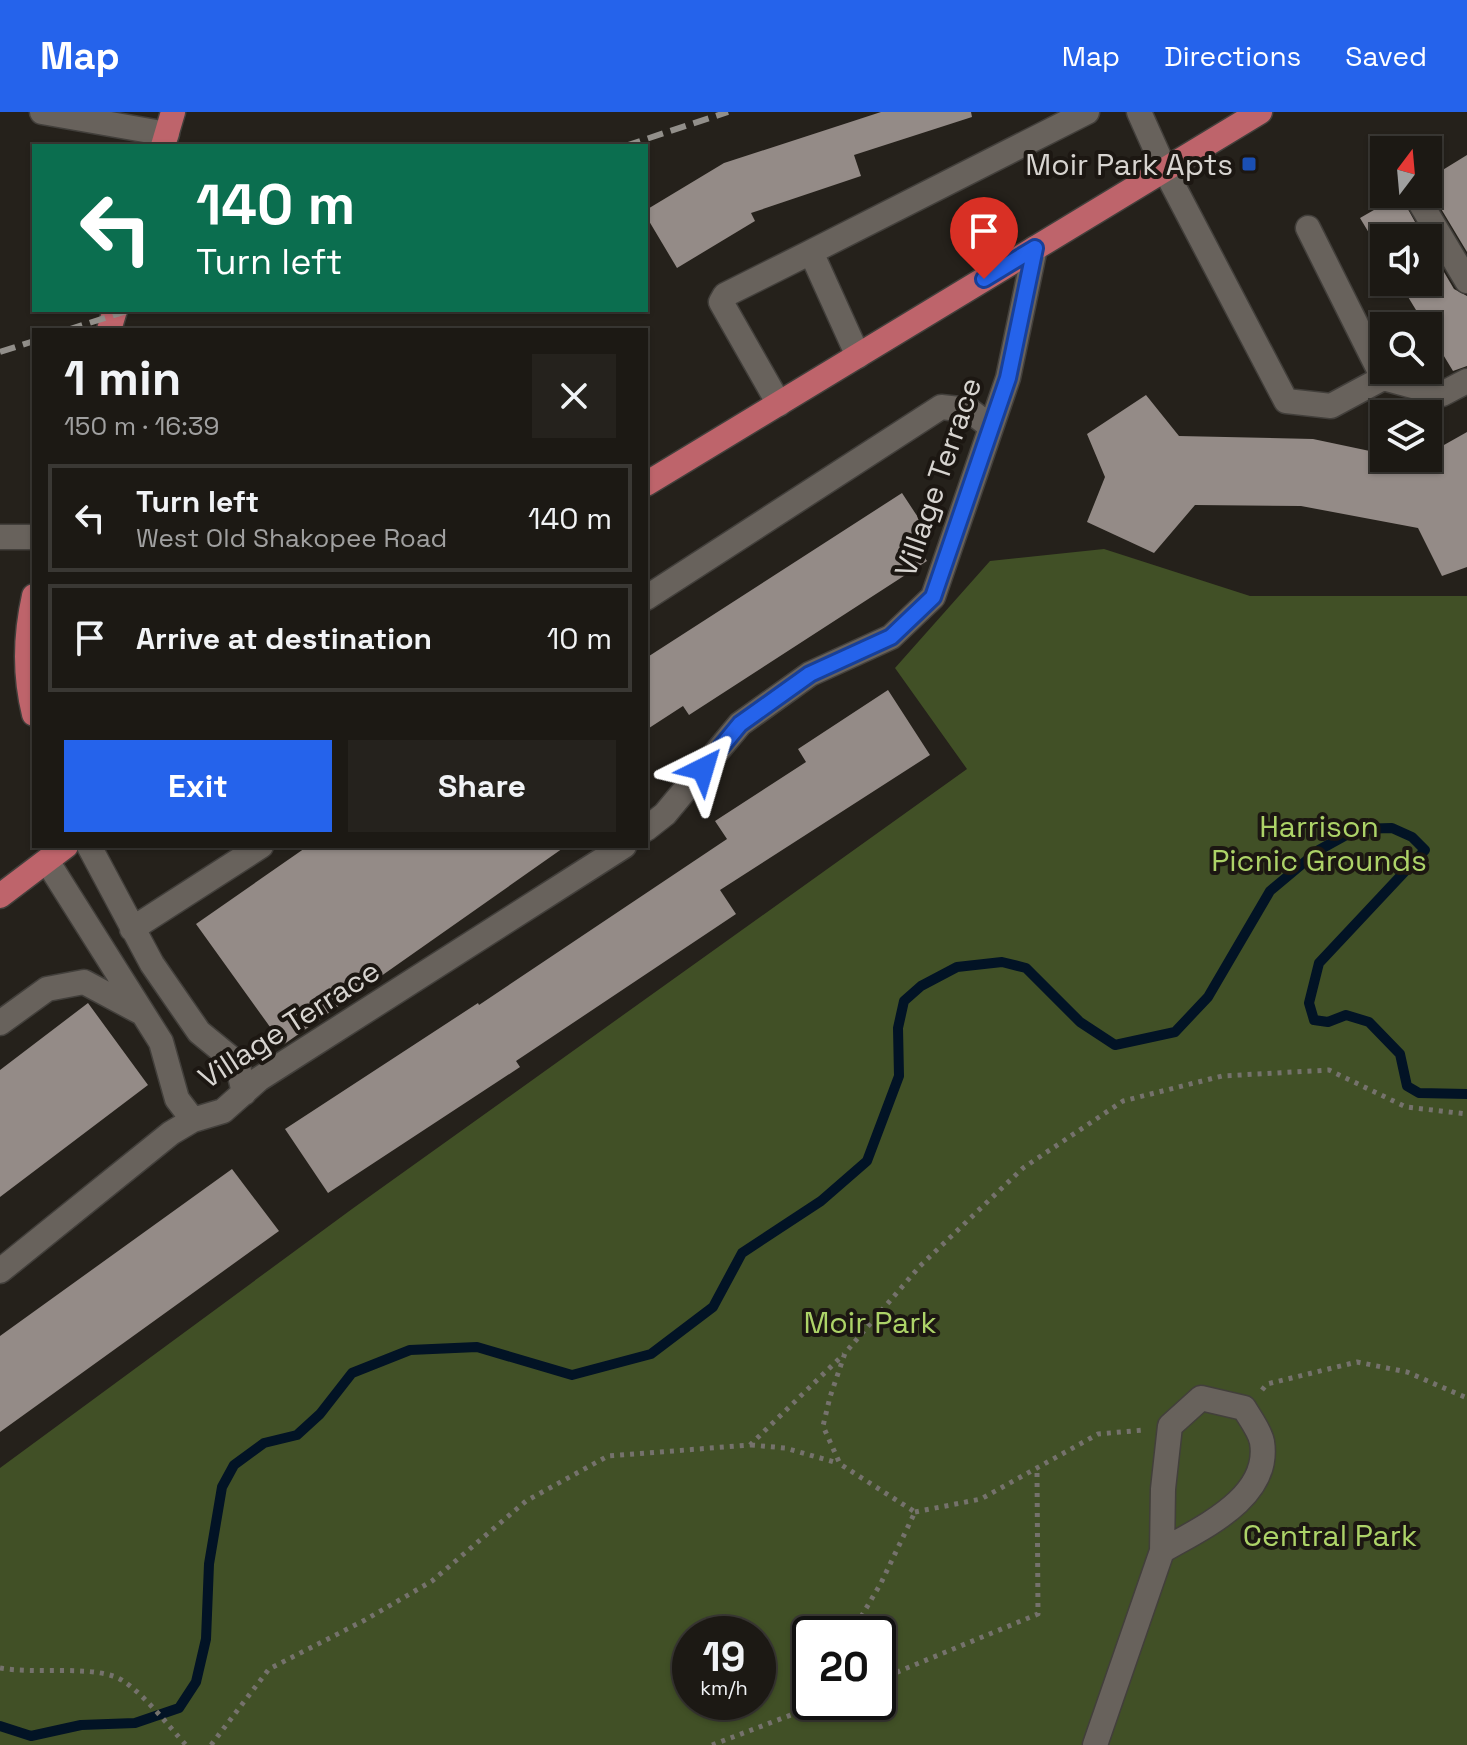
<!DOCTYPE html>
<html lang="en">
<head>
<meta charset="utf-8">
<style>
  :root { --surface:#1c1914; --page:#25221d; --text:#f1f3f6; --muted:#a0a0a0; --line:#3a3834; --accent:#2563eb }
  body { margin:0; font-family:"Space Grotesk",sans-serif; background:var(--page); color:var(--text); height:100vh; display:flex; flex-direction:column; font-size:30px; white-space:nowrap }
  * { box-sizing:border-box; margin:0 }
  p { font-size:26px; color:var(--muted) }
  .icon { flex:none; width:44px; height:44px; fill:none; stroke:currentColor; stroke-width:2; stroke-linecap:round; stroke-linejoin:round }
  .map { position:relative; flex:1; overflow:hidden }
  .sheet { position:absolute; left:32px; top:216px; width:616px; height:520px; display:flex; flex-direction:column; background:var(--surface); border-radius:0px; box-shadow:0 2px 6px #0004,0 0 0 2px var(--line) }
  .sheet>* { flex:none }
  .banner { position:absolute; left:32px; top:32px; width:616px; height:168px; border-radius:0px; box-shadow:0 2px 6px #0004,0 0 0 2px var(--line); background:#0b6e4f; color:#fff; overflow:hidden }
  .needle { width:52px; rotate:16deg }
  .buttons { position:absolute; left:1370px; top:24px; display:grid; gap:16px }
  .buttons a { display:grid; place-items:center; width:72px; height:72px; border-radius:0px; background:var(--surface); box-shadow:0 2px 6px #0004,0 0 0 2px var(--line); font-size:40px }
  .speed { position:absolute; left:672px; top:1504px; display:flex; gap:16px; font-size:40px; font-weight:700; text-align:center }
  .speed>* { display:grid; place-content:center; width:104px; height:104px; border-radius:50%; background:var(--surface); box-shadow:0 2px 6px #0004,0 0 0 2px var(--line); line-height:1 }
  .speed small { font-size:20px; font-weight:400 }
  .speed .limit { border:4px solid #111; border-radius:12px; background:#fff; color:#111 }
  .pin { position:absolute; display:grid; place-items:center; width:68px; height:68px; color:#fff; margin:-82px -34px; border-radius:50% 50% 50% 0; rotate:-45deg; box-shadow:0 0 8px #0007 }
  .pin .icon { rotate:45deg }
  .me { position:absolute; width:88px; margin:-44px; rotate:40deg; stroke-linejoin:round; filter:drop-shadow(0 0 6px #0008) }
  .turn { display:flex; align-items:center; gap:28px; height:168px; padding:0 32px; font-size:36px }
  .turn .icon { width:104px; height:104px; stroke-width:2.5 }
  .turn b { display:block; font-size:56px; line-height:68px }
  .round { display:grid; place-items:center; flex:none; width:84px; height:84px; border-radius:0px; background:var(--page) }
  .head { display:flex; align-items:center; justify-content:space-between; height:136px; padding:0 32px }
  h1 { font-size:48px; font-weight:700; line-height:60px }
  .button { display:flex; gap:16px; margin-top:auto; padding:16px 32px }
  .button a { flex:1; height:92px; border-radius:0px; background:var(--accent); color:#fff; font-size:32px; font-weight:700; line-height:92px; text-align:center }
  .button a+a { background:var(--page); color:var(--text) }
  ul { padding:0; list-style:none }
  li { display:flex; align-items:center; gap:24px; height:108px; margin:0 16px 12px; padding:0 16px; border:4px solid var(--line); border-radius:0px }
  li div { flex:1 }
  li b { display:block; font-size:30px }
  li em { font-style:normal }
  header { display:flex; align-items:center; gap:48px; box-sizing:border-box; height:112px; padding:0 40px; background:var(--accent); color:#fff }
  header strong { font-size:38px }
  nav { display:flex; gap:44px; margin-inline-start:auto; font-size:28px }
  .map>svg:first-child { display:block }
  .green { fill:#415026; fill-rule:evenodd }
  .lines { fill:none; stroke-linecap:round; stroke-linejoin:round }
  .stream { stroke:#021325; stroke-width:10 }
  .building { fill:#948b87 }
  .minor-casing { stroke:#423f3b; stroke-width:27 }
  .major-casing { stroke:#423f3b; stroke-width:27 }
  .path { stroke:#75726c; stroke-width:5; stroke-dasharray:4 6; stroke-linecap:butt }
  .minor { stroke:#68625c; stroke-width:24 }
  .major { stroke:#be646b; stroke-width:24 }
  .rail { stroke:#928f8a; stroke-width:6; stroke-dasharray:16 8; stroke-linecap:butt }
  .route-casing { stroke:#184099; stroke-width:20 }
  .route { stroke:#2563eb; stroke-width:14 }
  .transit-dot { fill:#1a4fb4; stroke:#1c1712; stroke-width:3 }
  .labels { text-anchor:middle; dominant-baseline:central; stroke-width:8; stroke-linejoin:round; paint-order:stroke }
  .poi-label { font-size:30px; fill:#d7d4d0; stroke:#1c1712; text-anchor:end }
  .street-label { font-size:30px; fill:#d7d4d0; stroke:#1c1712 }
  .park-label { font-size:30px; fill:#add368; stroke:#1c1712 }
</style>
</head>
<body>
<header>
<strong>Map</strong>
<nav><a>Map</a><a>Directions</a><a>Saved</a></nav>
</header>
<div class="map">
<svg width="1467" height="1633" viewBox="0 0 1467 1633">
  <rect width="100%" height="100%" fill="#25211b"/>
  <path class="green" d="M1104 437 1250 484H1467V1633H0V1356L352 1097 967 657 895 556 990 449ZM690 1522H758V1590H690ZM810 1522H878V1590H810Z"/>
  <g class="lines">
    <path class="stream" d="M0 1614 31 1624 81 1613 135 1611 179 1596 196 1570 206 1527 209 1452 222 1375 234 1353 264 1331 297 1323 320 1302 352 1261 410 1238 477 1235 572 1263 651 1242 713 1195 742 1141 821 1089 867 1049 899 964 898 916 904 889 921 874 957 855 1002 850 1026 856 1080 910 1115 933 1175 920 1208 885 1270 779 1319 738 1357 717 1392 716 1412 725 1425 738 1319 851 1309 891 1314 908 1328 910 1346 903 1369 910 1400 942 1407 974 1419 981 1467 982"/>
  </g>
  <path class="building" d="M881 0H971L972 5 854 43 861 64 751 101 755 109 677 156 646 104V98L724 51Z
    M1467 43V140L1428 75V67Z
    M1400 83 1424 126H1384V146L1360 106Z
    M1428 133 1454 177 1467 184V254L1453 259 1399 170H1428Z
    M1146 283 1179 324 1313 327 1384 342V346L1417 349 1428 346V342L1467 320V455L1442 464 1418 416 1301 394 1195 393 1154 441 1087 410 1105 365 1087 322Z
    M902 381 927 419 913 428 927 449 689 603 683 594 646 618V546Z
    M888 578 930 643 720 778 736 802 516 949 520 955 328 1081 285 1017 478 891 479 893 727 727 715 709 806 650 798 637Z
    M308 734H566L283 933 196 812Z
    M88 891 148 973 0 1085V958Z
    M232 1057 279 1119 0 1320V1224Z"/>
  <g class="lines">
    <defs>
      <path id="minor" d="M42 0 167 22
        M1139 0 1165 58 1286 289 1331 294 1383 266 1308 116
        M1415 82 1467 169
        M858 244 811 140 1087 0
        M1383 266 1442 282 1467 269
        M779 292 721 190 725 183 811 140
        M0 425H34
        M646 486 941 295 969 298 991 315
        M646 717 665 702 740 612 810 562 891 525 933 485 1008 266 1035 136
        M89 734 152 852 199 920 232 947 239 959 244 981
        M47 749 161 930 177 987 193 1008
        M132 817 261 734
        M0 911 47 877 84 870 142 901
        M0 1159 171 1021 193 1008 223 999 259 967 624 734
        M1095 1633 1162 1439 1163 1377 1170 1314 1201 1286 1244 1296C1250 1306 1260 1319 1262 1330 1271 1386 1201 1416 1162 1439"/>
      <path id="major" d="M163 34 173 0
        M109 218 115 198
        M646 372 1260 0
        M34 484C25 524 24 562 34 602
        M0 784 66 734"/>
    </defs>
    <use href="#minor" class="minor-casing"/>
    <use href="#major" class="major-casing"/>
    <path class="path" d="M1262 1278 1267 1272 1357 1250 1407 1260 1467 1286
      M751 1333 785 1336 838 1351
      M915 1400 981 1387 1098 1322 1144 1318
      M851 1522 881 1471 915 1400 840 1352 823 1314 830 1285 845 1241 920 1154 1023 1056 1123 989 1222 964 1329 958 1406 995 1467 1002
      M0 1556C35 1562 82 1554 113 1564 136 1571 169 1615 186 1633
      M878 1568 1038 1502 1037 1356
      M211 1633 269 1557 365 1508 432 1469 526 1389 608 1344 750 1333 844 1242
      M712 1633 825 1590"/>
    <use href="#minor" class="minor"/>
    <use href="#major" class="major"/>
    <path class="rail" d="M625 34 728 0
      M67 218 130 198
      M0 240 34 229"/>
  </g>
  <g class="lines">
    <defs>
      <path id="route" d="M703 657 740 612 810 562 891 525 933 485 1008 266 1035 136 984 167"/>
    </defs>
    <use href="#route" class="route-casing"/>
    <use href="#route" class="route"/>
  </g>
  <rect class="transit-dot" x="1241" y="44" width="16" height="16" rx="4"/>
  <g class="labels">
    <g class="poi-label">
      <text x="1233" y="52">Moir Park Apts</text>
    </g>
    <g class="street-label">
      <text transform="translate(938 365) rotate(-71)">Village Terrace</text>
      <text transform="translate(289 912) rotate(-33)">Village Terrace</text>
    </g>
    <g class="park-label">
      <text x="1319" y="714">Harrison<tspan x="1319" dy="34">Picnic Grounds</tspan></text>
      <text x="870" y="1210">Moir Park</text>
      <text x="1330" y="1423">Central Park</text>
    </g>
  </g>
</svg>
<div class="buttons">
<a><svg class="needle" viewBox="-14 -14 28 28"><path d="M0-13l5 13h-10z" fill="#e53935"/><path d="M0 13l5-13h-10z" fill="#a0a0a0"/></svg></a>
<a><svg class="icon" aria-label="sound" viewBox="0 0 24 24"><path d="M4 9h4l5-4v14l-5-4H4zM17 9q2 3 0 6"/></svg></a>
<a><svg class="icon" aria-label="search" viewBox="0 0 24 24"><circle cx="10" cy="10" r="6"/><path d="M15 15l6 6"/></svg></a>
<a><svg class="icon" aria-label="layers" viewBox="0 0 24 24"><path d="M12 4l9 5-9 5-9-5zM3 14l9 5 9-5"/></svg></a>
</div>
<div class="speed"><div>19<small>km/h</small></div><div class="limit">20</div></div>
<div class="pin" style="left:984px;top:167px;background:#d93025"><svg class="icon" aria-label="arrive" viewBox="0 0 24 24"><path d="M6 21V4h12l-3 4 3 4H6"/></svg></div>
<svg class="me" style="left:703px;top:657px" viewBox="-20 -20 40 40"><path d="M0-17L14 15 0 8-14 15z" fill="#2563eb" stroke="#fff" stroke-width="4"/></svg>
<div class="banner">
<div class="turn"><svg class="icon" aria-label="left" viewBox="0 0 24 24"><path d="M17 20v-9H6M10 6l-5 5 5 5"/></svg><div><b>140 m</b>Turn left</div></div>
</div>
<section class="sheet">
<div class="head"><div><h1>1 min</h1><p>150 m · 16:39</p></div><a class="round"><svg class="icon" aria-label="close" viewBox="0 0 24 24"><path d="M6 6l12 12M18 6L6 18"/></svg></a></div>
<ul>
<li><svg class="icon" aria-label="left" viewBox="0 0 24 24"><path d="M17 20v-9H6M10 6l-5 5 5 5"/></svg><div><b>Turn left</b><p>West Old Shakopee Road</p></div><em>140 m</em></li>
<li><svg class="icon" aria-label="arrive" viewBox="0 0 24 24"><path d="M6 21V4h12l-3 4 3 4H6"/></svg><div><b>Arrive at destination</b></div><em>10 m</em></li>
</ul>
<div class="button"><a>Exit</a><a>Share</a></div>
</section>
</div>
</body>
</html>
